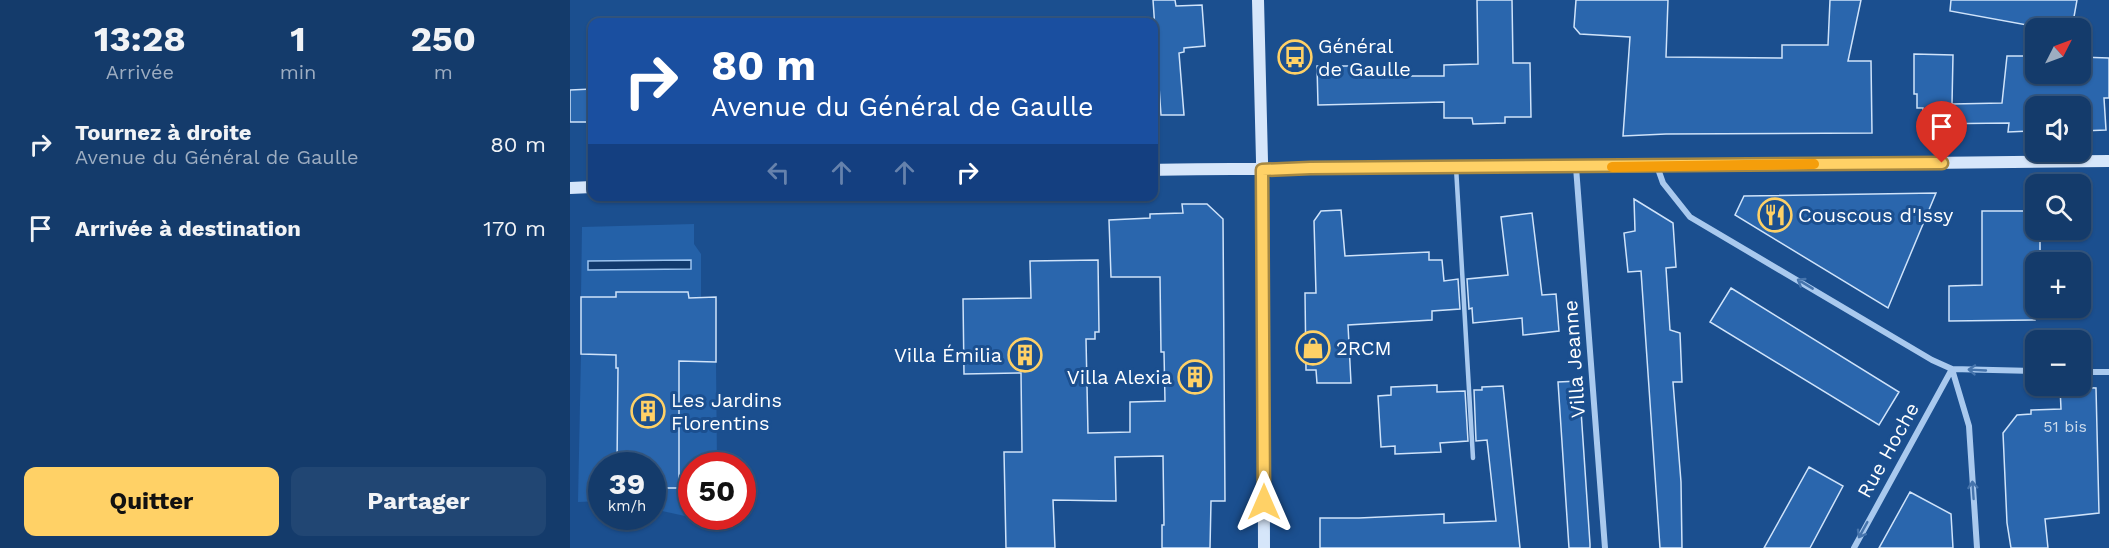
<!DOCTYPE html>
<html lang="fr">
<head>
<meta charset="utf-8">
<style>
  :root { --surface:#143b6b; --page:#214673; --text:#f1f3f6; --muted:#9dadc1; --line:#33557e; --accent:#ffd166 }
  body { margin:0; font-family:"Work Sans",sans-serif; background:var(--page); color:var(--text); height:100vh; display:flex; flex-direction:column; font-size:22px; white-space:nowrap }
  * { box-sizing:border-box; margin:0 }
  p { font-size:20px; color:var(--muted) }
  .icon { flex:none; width:33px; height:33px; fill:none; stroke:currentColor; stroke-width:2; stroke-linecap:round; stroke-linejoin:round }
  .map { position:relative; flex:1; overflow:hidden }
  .details { display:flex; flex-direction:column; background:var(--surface); width:570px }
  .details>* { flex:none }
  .guide { position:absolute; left:18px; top:18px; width:570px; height:183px; border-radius:12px; box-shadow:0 2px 4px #0004,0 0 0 2px var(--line); background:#1a4fa0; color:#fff; overflow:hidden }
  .needle { width:39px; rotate:48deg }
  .controls { position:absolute; left:1455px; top:18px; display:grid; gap:12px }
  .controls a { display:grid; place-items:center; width:66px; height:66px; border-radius:12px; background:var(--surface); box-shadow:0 2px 4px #0004,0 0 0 2px var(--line); font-size:30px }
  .speed { position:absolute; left:18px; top:452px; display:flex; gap:12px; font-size:30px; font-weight:700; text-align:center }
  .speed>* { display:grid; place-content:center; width:78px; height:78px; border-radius:50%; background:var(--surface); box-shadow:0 2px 4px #0004,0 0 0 2px var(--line); line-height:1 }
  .speed small { font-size:15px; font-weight:400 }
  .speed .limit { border:9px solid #d22; background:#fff; color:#111 }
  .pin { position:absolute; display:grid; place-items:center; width:51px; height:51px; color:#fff; margin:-62px -26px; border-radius:50% 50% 50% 0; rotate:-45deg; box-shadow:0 0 6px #0007 }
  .pin .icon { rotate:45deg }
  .me { position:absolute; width:66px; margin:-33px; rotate:0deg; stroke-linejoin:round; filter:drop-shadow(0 0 4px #0008) }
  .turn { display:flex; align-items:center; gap:21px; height:126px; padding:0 24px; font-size:27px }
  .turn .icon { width:78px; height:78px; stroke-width:2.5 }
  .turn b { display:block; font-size:42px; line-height:51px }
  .lanes { display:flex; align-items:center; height:57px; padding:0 24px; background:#0003; justify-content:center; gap:30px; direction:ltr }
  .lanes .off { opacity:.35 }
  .eta { display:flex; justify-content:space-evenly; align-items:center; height:102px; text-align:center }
  .eta b { font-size:36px; font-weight:700; line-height:42px }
  .button { display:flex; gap:12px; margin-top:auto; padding:12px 24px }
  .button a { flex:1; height:69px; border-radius:12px; background:var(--accent); color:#111; font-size:24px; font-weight:700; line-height:69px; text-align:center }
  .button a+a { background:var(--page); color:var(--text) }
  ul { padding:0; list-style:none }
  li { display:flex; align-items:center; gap:18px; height:84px; padding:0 24px }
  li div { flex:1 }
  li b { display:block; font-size:22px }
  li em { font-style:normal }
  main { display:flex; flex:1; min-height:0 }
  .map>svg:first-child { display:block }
  .green { fill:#2461a8 }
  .water { fill:#123a6d; stroke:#9cc4f0; stroke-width:1.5 }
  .building { fill:#2a66ad; stroke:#cfe3fa; stroke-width:1.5 }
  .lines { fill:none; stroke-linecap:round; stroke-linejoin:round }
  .lane { stroke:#a9c9ee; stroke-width:4.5 }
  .street { stroke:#a9c9ee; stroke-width:6 }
  .secondary { stroke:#d6e6fa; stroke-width:12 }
  .oneway { stroke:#4674ac }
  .route-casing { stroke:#a68842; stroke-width:15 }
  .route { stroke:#ffd166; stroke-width:10 }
  .slow { stroke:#f59e0b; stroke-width:10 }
  .labels { text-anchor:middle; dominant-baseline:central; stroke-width:6; stroke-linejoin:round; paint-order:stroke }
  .number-label { font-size:16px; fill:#cad9ea }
  .poi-label { font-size:20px; fill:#fff; stroke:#1b4f8f; text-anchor:start }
  .street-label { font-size:20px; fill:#fff; stroke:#1b4f8f }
</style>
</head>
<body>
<main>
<section class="details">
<div class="eta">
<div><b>13:28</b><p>Arrivée</p></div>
<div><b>1</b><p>min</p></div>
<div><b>250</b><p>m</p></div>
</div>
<ul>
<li><svg class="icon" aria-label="right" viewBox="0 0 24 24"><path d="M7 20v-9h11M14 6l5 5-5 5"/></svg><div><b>Tournez à droite</b><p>Avenue du Général de Gaulle</p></div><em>80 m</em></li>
<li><svg class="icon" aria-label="arrive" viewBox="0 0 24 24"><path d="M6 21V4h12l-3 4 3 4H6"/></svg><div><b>Arrivée à destination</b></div><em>170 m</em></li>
</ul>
<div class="button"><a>Quitter</a><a>Partager</a></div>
</section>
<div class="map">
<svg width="1539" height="548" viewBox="0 0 1539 548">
  <rect width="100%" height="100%" fill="#1b4f8f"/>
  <path class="green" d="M124 224V244L131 254V297H119L118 292H90L89 297H62V292H46V297H11L12 227Z
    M11 354 46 355V367L48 368 47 465H32L31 501 8 502Z
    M102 355 121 361 146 362 147 465H122V516H147V523L83 509V488Z"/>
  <path class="water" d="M121 260V269L18 270V261Z"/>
  <path class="building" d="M583 0H605L606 6 632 5 635 46 614 48V52L609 53 614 115H591Z
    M907 0H942L943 63H960L961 117H935V123L903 124 902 118H874V102L748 105 747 66H782V72L833 71V76H874V65L908 64Z
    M1006 0H1098L1096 57 1212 58V45H1258L1260 0H1291L1278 61H1301L1302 133 1096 134 1053 136 1060 37 1010 34 1004 27Z
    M1381 0H1507L1502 28H1473L1380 11Z
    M1344 54 1383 55 1382 104 1432 103 1437 56H1466V74H1510V57L1539 58V98H1534L1536 130 1510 131V106H1466V118H1461L1460 131 1438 132 1439 123 1353 124V108H1347V94H1344Z
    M22 89V122H0V90Z
    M1366 193 1318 308 1165 215 1174 196Z
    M1064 199 1103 223 1106 267 1096 268 1100 330 1110 333 1112 382H1103L1111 482 1112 548H1090L1071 271 1058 272 1054 233 1065 231Z
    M612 204H637L653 219 655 501H641L640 548H592V525H594L593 456 545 457 546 501 483 500 485 548H436L434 452H452L451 373 394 374 393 299 461 298 460 261 528 260 529 332H525V339H516L518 433 560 432V402L595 401 594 352H591L590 277H541L539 220 580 218V214L613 213Z
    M771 210 775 256 859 252V260H872L874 281 888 279 890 309 862 311V320L778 325 781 383H747L746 370H736L735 293H746L744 221 751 211Z
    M1412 211H1466V230H1470V262H1466L1465 320 1379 321V286L1412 285Z
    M962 213 972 295 986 294 989 331 953 335 952 318 903 323 902 308 899 309 897 279 938 275 931 217Z
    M1161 288 1329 392 1309 425 1140 322Z
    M46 292H118L119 298 146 297V362L109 361V488H82V465H47L48 368H46V355L11 354V297H46Z
    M1009 381 1020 544V548H999L988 382Z
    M867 385V392L895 391 898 441 870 443 871 452 825 454V446L811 447 808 396 821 395V387Z
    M933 386 950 548H750V518H789L874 514V523L926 521 917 440 906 441 904 390H912V387Z
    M1490 387 1526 388 1529 513 1475 519 1478 548H1441L1437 523 1433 433 1447 415 1461 414V410L1491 409Z
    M1239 467 1273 486 1240 548H1194Z
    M1340 492 1381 514 1383 548H1309Z"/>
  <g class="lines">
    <path class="lane" d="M886 167 903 458"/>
    <path class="street" d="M1087 166 1093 183 1120 217 1362 360 1382 369 1466 371
      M1006 167 1035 548
      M1382 369 1399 426 1407 548
      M1510 372H1539
      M1284 548 1382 369"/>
    <path class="secondary" d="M688 0 693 201 694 548
      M584 170C636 168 688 170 740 168L1087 166 1539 161
      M0 188 22 187"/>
  </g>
  <defs><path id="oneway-shaft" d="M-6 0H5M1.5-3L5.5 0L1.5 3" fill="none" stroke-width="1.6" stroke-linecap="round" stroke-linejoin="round" transform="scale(1.5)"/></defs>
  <g class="oneway">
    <use href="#oneway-shaft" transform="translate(1235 284) rotate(-149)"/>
    <use href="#oneway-shaft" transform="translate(1407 370) rotate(-177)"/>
    <use href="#oneway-shaft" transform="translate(1403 490) rotate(-94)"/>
    <use href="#oneway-shaft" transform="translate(1293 530) rotate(119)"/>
  </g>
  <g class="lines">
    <defs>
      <path id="route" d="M694 502 692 170 740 168 1372 163"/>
    </defs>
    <use href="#route" class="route-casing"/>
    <use href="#route" class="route"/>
    <path class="slow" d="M1042 167 1244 164"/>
  </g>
  <defs>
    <symbol id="bus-ring" viewBox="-11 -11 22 22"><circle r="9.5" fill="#1b4f8f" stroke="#ffd166" stroke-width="1.5"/><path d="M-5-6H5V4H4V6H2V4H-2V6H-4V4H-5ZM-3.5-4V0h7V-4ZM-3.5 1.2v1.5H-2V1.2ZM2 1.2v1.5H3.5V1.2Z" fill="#ffd166"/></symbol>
    <symbol id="restaurant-ring" viewBox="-11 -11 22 22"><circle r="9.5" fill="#1b4f8f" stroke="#ffd166" stroke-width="1.5"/><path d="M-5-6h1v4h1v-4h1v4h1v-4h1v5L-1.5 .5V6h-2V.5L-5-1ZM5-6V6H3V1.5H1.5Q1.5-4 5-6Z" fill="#ffd166"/></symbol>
    <symbol id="shop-ring" viewBox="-11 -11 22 22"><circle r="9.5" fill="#1b4f8f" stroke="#ffd166" stroke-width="1.5"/><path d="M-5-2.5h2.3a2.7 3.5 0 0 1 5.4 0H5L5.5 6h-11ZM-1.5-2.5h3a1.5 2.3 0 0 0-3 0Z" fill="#ffd166"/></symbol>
    <symbol id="building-ring" viewBox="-11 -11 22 22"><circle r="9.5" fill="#1b4f8f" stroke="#ffd166" stroke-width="1.5"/><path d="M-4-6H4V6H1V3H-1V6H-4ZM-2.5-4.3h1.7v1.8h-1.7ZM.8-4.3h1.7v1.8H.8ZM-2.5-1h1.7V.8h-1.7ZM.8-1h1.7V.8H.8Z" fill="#ffd166"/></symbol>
  </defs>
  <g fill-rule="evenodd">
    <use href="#bus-ring" x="706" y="38" width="38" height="38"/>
    <use href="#restaurant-ring" x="1186" y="196" width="38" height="38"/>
    <use href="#shop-ring" x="724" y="329" width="38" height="38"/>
    <use href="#building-ring" x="436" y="336" width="38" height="38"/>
    <use href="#building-ring" x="606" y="358" width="38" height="38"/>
    <use href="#building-ring" x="59" y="392" width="38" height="38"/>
  </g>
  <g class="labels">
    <g class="number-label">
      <text x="1495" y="426">51 bis</text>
    </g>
    <g class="poi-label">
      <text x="748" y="46">Général<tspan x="748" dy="23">de Gaulle</tspan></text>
      <text x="1228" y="215">Couscous d'Issy</text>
      <text x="766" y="348">2RCM</text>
      <text x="432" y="355" text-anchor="end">Villa Émilia</text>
      <text x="602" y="377" text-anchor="end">Villa Alexia</text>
      <text x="101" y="400">Les Jardins<tspan x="101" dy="23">Florentins</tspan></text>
    </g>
    <g class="street-label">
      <text transform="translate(1004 359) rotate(-94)">Villa Jeanne</text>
      <text transform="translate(1318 450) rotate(-61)">Rue Hoche</text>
    </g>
  </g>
</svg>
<div class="controls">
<a><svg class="needle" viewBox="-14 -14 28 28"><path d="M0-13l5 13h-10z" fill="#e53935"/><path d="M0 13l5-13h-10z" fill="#9dadc1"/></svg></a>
<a><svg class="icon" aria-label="sound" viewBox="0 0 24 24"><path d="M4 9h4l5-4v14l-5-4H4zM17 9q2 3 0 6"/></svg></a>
<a><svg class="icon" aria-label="search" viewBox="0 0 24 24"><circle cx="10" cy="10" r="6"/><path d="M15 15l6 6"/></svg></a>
<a>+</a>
<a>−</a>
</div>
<div class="speed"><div>39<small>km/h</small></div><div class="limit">50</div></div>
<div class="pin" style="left:1372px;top:163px;background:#d93025"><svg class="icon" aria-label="arrive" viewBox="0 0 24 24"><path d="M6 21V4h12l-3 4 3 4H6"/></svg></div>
<svg class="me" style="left:694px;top:502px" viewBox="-20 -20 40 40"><path d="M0-17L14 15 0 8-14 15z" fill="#ffd166" stroke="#fff" stroke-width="4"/></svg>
<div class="guide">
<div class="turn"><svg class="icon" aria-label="right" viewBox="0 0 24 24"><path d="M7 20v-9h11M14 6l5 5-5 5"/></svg><div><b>80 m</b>Avenue du Général de Gaulle</div></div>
<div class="lanes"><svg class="icon off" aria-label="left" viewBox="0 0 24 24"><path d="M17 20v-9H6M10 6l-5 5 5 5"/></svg><svg class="icon off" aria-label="ahead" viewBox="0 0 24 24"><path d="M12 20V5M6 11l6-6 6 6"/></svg><svg class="icon off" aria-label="ahead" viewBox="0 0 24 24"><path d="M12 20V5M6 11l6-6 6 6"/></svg><svg class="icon" aria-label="right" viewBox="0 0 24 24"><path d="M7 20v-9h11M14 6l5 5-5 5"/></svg></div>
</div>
</div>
</main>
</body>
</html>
